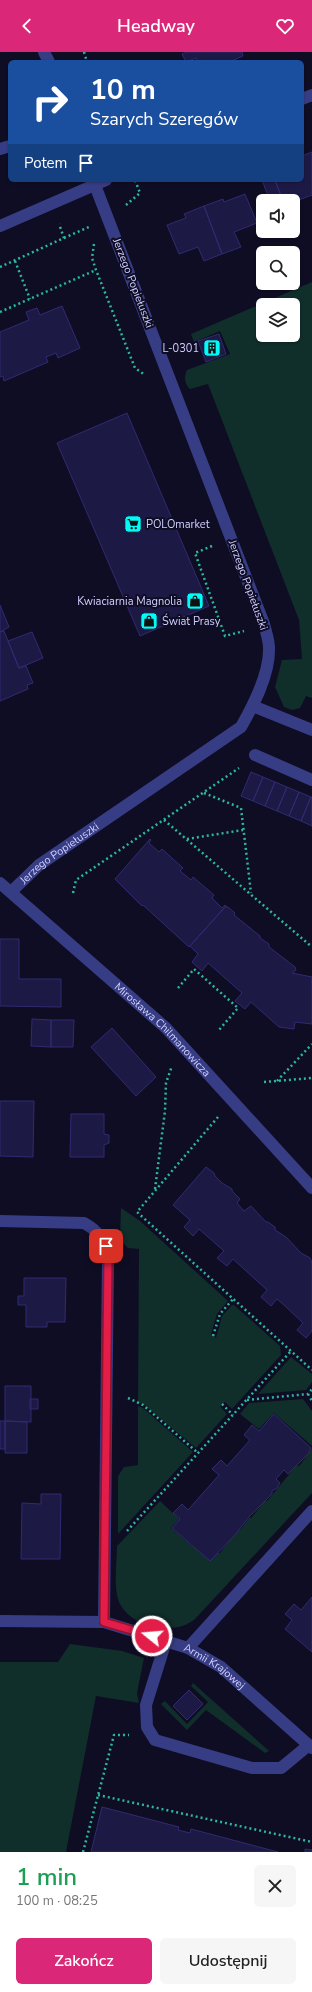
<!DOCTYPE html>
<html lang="pl">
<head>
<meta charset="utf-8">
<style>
  :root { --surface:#fff; --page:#f6f6f6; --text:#222; --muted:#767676; --accent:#db2777 }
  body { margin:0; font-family:"Nunito Sans",sans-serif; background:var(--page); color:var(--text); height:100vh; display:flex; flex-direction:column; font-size:15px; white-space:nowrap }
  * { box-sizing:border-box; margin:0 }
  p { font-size:13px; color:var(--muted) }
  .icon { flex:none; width:22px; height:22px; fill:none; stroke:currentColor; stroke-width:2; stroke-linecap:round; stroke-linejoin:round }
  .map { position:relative; height:1800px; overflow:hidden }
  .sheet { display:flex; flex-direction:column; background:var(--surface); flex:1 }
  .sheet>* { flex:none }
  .top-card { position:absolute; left:8px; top:8px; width:296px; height:122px; border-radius:6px; box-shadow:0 1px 3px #0004; background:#1a4fa0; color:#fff; overflow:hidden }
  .buttons { position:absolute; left:256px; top:142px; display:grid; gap:8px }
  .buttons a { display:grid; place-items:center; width:44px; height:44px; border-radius:6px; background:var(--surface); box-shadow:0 1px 3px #0004; font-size:20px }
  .pin { position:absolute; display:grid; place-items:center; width:34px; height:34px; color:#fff; margin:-17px; border-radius:8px; box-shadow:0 2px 6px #0006 }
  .me { position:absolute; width:44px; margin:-22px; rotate:287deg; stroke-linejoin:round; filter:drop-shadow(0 0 3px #0008) }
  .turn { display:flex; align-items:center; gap:14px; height:84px; padding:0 16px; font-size:18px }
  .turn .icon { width:52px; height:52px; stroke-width:2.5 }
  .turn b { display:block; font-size:28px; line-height:34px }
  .then { display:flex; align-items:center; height:38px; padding:0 16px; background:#0003; gap:8px; font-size:15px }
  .round { display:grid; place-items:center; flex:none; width:42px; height:42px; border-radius:6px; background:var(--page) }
  .head { display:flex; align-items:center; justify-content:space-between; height:68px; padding:0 16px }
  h1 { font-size:24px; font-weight:600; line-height:30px; color:#1e9e55 }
  .cta { display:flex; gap:8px; margin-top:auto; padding:8px 16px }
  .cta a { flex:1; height:46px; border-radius:6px; background:var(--accent); color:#fff; font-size:16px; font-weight:600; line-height:46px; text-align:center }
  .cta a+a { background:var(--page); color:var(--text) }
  header { display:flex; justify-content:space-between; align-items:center; height:52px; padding:0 16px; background:var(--accent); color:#fff; font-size:18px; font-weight:600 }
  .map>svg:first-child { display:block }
  .green { fill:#102e2a; fill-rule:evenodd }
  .building { fill:#1d1945; stroke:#312a72 }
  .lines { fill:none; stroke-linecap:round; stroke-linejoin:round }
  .path { stroke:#2bb8a1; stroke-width:2.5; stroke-dasharray:2 3; stroke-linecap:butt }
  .lane { stroke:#373d84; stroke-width:12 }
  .street { stroke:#373d84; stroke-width:12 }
  .route-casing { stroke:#92132f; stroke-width:10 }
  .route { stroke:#e11d48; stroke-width:7 }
  .labels { text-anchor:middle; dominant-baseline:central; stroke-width:4; stroke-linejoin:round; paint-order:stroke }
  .street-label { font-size:11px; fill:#d1d0ff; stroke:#0f0d24 }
  .poi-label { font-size:11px; fill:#d1d0ff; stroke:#0f0d24; text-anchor:end }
</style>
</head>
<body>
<header><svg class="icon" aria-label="back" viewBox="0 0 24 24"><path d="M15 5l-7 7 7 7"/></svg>Headway<svg class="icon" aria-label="heart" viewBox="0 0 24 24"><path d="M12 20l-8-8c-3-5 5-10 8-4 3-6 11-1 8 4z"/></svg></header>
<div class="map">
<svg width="312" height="1800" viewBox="0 0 312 1800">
  <rect width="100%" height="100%" fill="#0f0d24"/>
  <path class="green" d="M312 230V646L306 644 300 656 292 658 284 655 275 635 282 608 302 607 299 568 208 332 190 337C184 332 184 325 187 318L230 302 220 279 194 290 191 282ZM263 253H293V283H263Z
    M121 1156 140 1169 228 1249 217 1262 211 1282 216 1286 222 1264 232 1253H234L280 1294 281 1303 232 1357 225 1350 220 1354 227 1362 196 1396 143 1352 138 1350 139 1197 128 1196 120 1188Z
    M291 1305 312 1322V1330L306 1338 258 1342Z
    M303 1347 312 1359V1394L274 1361 259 1377 240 1362 249 1351Z
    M138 1354 143 1356 193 1400 118 1482V1424L124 1415 138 1413Z
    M312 1397V1441L195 1567C174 1585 130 1575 119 1550 113 1534 117 1511 117 1494L160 1449 179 1467 171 1476 210 1509 217 1501H220L233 1483 241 1477 249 1466H251L265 1449H267C277 1437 286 1426 296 1414H299Z
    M70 1592 122 1599 144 1606 137 1641 139 1651 96 1644 66 1800H0V1610H58Z
    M193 1631 269 1699 265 1701 206 1658 187 1678 161 1652 165 1649 187 1672 208 1650 191 1634Z"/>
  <path class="building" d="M186 0H242L243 4 229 10H198L196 6 186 10 182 2Z
    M312 100V143L293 150 283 149 275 128H302V104Z
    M262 128H275L282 147 270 149Z
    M245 142 257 171 234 180 241 195 222 202 204 154 223 147 224 150Z
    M204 154 222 202 204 209 198 195 179 202 167 173 186 166 184 162Z
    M62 254 80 296 58 306 56 301 46 305 48 310 4 329 3 324 0 325V280L29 268 26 260 37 256 40 263Z
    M219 282 226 302 206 310 198 289Z
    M127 361 209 554 140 584 57 391Z
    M0 553 9 575 0 580Z
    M4 579 19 616 26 614 33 631 27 633 28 637 0 649V580Z
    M32 580 43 606 19 616 8 589Z
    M251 720 263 725 253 749 241 744Z
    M263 725 275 730 265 754 253 749Z
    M275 730 287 735 277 759 265 754Z
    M287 735 299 740 289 764 277 759Z
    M299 740 311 745 301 769 289 764Z
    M311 745H312V774L301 769Z
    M150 787 151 788 149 791 159 800 162 797 183 816 180 819 191 828 193 825 214 843 212 846 222 856 225 853 226 854 189 895 143 853 142 854 115 827Z
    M225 855H228L235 861 234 863 260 884V886L269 892V895L295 915 296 918 292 921 312 925V972L295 970 294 977 279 975 251 950 245 957 235 949 242 941 208 911 202 919 192 910 198 902 190 894Z
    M0 887H19V927H61V955L0 954Z
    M32 967 51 968V995L31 994Z
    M51 968H74L73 995H51Z
    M112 976 156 1025 136 1044 91 995Z
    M0 1049H34L33 1105 0 1104Z
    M71 1062H104V1082L109 1083V1091L104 1093V1105H70Z
    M206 1115 214 1121 215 1124 222 1131 232 1137V1139L240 1147 237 1151 244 1159 251 1154 266 1170H268L275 1175V1178L286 1185 301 1201 310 1206 312 1211V1279L306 1286 297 1278 303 1271 285 1254 277 1247 271 1254 261 1245 267 1238 233 1207 227 1214 217 1206 224 1199 199 1177 193 1184 184 1175 190 1168 173 1153Z
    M24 1226H66L65 1270H47V1275H26V1253H18V1244H24Z
    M5 1334H31V1370L5 1369Z
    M30 1347H38V1357H30Z
    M274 1362 311 1396 309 1401 288 1422 284 1418 276 1427 280 1431 277 1436 272 1439V1442L249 1465 235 1483 210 1509 172 1476 180 1467 173 1461 182 1452 188 1458 219 1423 212 1417 221 1408 227 1414 250 1388 244 1383 252 1373 259 1379Z
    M0 1369H5V1397H0Z
    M5 1369 27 1370V1401H5Z
    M41 1442H61L60 1507H21L22 1451 41 1452Z
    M312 1545V1600L285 1577 292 1568 285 1562 294 1552 301 1558Z
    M189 1638 203 1652 187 1668 173 1654Z
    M102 1755 179 1775 178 1778 190 1781 191 1777 278 1800H91Z
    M305 1797 312 1798V1800H305Z"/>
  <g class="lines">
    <path class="path" d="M84 0 87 10
      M126 153 140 141 135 128
      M64 186 89 175
      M94 192 92 206 96 218 135 316 145 323
      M15 209 30 247
      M0 215 64 186 59 172
      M0 260 96 218
      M212 494 195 501 225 584 244 579
      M204 741 241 756 251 841
      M164 768 312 895
      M187 787 243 778
      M73 841 76 828 239 716
      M178 936 194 917 238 956 219 978
      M277 1029 312 992
      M264 1030 312 1026
      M218 1065 137 1160 312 1318
      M155 1137 165 1059 166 1031 172 1014
      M213 1284 220 1262 233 1247
      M308 1342 312 1349
      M128 1346 143 1353 198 1401
      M247 1348 308 1342 312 1337
      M222 1352 233 1363
      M127 1479 291 1299
      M98 1743 312 1790
      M83 1800 114 1683H129"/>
    <path class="lane" d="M0 97 10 94
      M253 654 312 678
      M255 703 312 728
      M166 1589 146 1653 147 1675 155 1688 252 1716H281L309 1693
      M188 1596 312 1459"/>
    <g class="street">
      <path d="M44 0 49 10"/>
      <path d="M302 47 312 43"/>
      <path d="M0 174 106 128"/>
      <path id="s1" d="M0 831 166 976 312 1136"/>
      <path id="s2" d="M11 840 39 813 241 675C253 654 270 622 269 596 269 588 266 580 264 572L93 128"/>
      <path d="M0 1169 84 1171C99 1179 105 1189 108 1206L104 1570"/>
      <path id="s3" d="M0 1569 104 1570 188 1596 221 1615 312 1696"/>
    </g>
  </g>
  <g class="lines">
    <defs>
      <path id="route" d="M106 1194 108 1206 104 1570 152 1584"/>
    </defs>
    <use href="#route" class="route-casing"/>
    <use href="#route" class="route"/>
  </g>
  <defs>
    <symbol id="building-square" viewBox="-11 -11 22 22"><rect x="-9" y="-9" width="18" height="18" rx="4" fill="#00fbf9" stroke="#0f0d24"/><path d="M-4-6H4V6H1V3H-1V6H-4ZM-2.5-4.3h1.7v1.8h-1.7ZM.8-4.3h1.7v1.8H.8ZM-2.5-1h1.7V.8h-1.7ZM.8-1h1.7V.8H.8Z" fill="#111"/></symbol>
    <symbol id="supermarket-square" viewBox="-11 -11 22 22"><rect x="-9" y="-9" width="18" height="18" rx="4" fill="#00fbf9" stroke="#0f0d24"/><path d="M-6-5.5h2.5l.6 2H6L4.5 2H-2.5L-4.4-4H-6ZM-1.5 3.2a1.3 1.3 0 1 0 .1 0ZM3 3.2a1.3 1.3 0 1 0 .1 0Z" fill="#111"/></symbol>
    <symbol id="shop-square" viewBox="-11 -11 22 22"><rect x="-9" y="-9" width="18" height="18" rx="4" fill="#00fbf9" stroke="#0f0d24"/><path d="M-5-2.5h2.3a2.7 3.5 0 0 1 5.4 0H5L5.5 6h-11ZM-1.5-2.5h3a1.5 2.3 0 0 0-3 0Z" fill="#111"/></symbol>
  </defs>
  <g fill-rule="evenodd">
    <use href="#building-square" x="202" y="286" width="20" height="20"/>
    <use href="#supermarket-square" x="123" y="462" width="20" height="20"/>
    <use href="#shop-square" x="185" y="539" width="20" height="20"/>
    <use href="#shop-square" x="139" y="559" width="20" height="20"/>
  </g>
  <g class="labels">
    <g class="street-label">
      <text transform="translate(133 231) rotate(69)">Jerzego Popiełuszki</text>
      <text transform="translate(248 533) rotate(70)">Jerzego Popiełuszki</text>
      <text stroke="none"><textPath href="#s2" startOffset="62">Jerzego Popiełuszki</textPath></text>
      <text stroke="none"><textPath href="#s1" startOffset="219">Mirosława Chilmanowicza</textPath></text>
      <text stroke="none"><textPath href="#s3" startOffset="224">Armii Krajowej</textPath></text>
    </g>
    <g class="poi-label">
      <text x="199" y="296">L-0301</text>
      <text x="146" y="472" text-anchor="start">POLOmarket</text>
      <text x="182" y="549">Kwiaciarnia Magnolia</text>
      <text x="162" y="569" text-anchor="start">Świat Prasy</text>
    </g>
  </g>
</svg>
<div class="buttons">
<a><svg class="icon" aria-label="sound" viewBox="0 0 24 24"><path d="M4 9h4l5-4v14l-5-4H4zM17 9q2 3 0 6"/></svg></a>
<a><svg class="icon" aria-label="search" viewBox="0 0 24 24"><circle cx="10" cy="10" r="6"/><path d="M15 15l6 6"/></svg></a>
<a><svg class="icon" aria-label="layers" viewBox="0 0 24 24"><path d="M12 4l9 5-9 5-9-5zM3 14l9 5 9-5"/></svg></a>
</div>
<div class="pin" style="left:106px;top:1194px;background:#d93025"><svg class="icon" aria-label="arrive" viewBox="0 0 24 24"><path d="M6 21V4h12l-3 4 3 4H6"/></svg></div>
<svg class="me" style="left:152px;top:1584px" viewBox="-20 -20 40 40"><circle r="17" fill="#e11d48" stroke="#fff" stroke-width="3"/><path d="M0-11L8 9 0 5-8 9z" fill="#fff"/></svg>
<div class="top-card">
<div class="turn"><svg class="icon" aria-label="right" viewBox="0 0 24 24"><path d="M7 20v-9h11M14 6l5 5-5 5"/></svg><div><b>10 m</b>Szarych Szeregów</div></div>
<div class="then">Potem<svg class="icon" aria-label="arrive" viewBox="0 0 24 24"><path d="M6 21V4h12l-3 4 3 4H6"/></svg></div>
</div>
</div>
<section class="sheet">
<div class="head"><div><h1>1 min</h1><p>100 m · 08:25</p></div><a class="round"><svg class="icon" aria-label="close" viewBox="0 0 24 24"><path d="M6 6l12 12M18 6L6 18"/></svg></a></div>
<div class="cta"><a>Zakończ</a><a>Udostępnij</a></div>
</section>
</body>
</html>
